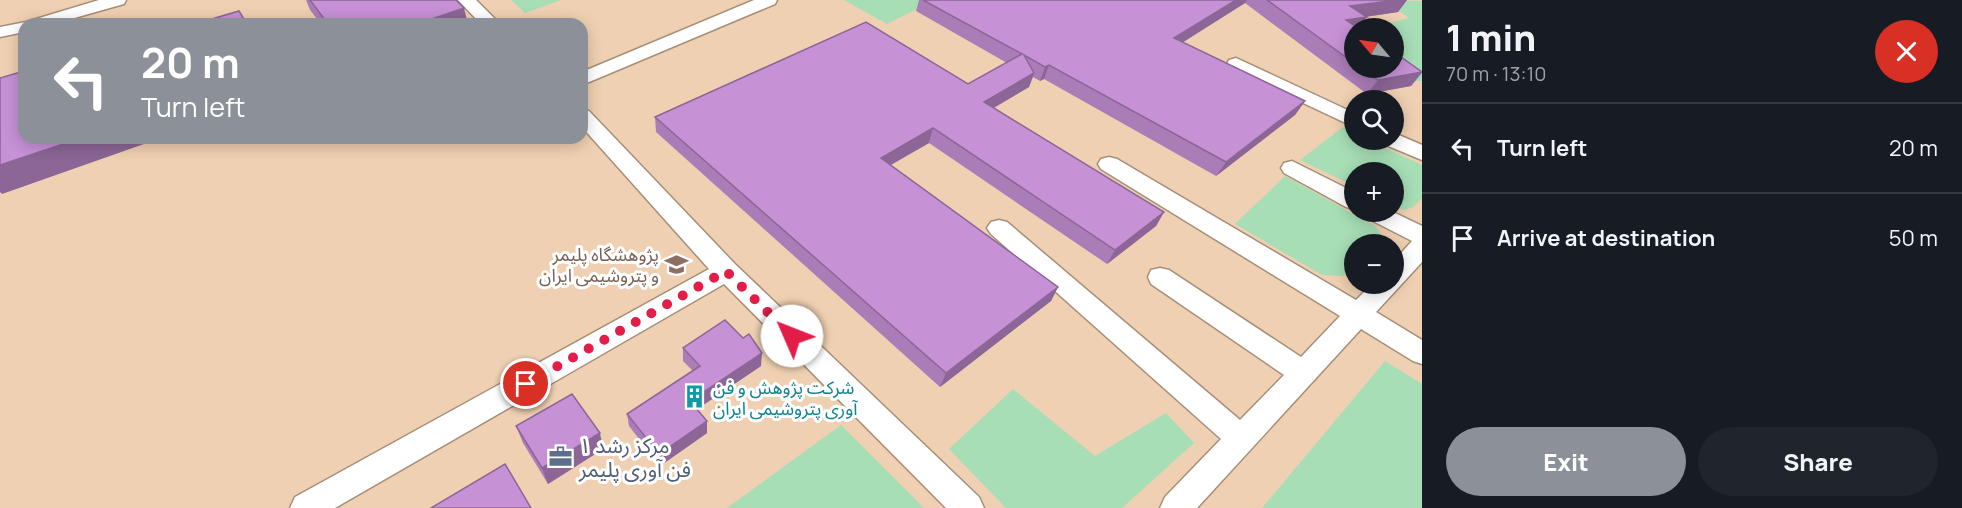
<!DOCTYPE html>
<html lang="en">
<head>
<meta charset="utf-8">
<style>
  :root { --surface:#171b24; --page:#20242c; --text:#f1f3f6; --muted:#9ea1a6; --line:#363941; --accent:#8c9099 }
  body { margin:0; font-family:Manrope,"Noto Sans Arabic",sans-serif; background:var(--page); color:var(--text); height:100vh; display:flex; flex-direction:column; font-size:22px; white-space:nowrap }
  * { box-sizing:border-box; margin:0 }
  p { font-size:20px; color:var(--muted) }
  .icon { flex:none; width:33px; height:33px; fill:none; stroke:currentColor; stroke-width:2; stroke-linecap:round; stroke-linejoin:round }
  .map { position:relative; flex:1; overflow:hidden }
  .panel { display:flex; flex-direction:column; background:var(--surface); width:540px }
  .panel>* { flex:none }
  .guide { position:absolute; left:18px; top:18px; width:570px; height:126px; border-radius:18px; box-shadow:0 3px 15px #0003; background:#8c9099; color:#fff; overflow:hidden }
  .needle { width:39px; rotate:299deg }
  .buttons { position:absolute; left:1344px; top:18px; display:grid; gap:12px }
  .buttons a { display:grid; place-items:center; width:60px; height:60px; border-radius:50%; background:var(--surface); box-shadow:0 3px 15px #0003; font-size:30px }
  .pin { position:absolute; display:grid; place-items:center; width:51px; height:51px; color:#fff; margin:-26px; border:3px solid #fff; border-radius:50%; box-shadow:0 2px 6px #0007 }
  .me { position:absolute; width:66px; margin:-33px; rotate:314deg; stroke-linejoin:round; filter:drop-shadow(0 0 4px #0008) }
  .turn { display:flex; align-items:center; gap:21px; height:126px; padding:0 24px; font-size:27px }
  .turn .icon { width:78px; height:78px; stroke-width:2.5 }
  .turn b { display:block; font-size:42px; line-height:51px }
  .round { display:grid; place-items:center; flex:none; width:63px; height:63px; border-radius:32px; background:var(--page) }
  .summary { display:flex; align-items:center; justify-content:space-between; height:102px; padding:0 24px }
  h1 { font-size:36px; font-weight:800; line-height:45px }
  .primary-button { display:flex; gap:12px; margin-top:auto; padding:12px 24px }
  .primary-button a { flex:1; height:69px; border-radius:36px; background:var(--accent); color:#fff; font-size:24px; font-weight:800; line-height:69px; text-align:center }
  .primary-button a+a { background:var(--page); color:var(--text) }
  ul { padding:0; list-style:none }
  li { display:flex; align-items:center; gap:18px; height:90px; padding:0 24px; border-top:2px solid var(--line) }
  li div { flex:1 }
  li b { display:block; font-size:22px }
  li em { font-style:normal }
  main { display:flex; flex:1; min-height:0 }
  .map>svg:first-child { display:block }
  .built { fill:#efd0b2; fill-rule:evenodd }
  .green { fill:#a7deb6 }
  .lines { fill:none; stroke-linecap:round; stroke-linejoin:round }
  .street-casing { stroke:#a68e78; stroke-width:3 }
  .street { fill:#fff; fill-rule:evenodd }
  .wall { fill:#ab7db8 }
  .shaded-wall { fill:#8b6696 }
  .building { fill:#c791d6; stroke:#8b6696; stroke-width:1.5 }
  .route { stroke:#e11d48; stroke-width:10; stroke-dasharray:0 18 }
  .labels { text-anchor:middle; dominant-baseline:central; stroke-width:6; stroke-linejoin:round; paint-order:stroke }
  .education-label { font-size:18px; fill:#785e54; stroke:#fff; text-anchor:end }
  .culture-label { font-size:18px; fill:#0d838f; stroke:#fff; text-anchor:start }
  .near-service-label { font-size:21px; fill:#4e5e75; stroke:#fff; text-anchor:start }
</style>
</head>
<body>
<main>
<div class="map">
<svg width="1422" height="508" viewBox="0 0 1422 508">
  <rect width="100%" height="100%" fill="#f5dcc3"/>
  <path class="built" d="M0 0H1422V508H0ZM24 24H582V138H24ZM1354 28H1394V68H1354ZM1354 100H1394V140H1354ZM1354 172H1394V212H1354ZM1354 244H1394V284H1354Z"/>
  <path class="green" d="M511 0H561L525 13Z
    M844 0H935L887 24Z
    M1384 0 1422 1V81H1414L1394 66V28H1370L1409 18Z
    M1343 127 1354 133V140H1368L1422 165V198L1413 207 1404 210 1394 205V172H1354V186L1300 160Z
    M1285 176 1375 226 1384 238 1377 244H1354V266L1344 276 1322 275 1235 224Z
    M1385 361 1422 384V508H1262Z
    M1013 389 1095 456 1166 413 1194 443 1122 508H1006L949 449Z
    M841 425 924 508H727Z"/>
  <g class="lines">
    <defs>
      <path id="street" d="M99 0H126L124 4 53 24H24V32L0 37V27L26 22Z
        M458 0H476L500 24H481Z
        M754 0H777L775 4 582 85V72Z
        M1236 58 1354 113V127L1229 68 1227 64 1229 60Z
        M582 109 589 111 735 264 979 497 984 508H946L724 284 335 508H290L295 497 709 269 582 127Z
        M1394 133 1422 145V160L1386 145 1383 140H1394Z
        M1109 157 1117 159 1356 300 1372 284H1394V261L1412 241 1367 218 1364 212H1393L1422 226V262L1376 312 1422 340V364L1413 361 1361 329 1197 508H1160L1165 497 1221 439 991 234 987 228 991 222 999 220 1007 222 1240 420 1284 375 1151 284 1148 277 1151 270 1160 268 1169 270 1301 357 1340 316 1101 169 1098 164 1101 159Z
        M1292 161 1354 192V209L1346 207 1284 173 1281 168 1284 163Z"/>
    </defs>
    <use href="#street" class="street-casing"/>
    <use href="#street" class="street"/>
  </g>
  <path class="wall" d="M306 0H456L468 24H321L310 10Z
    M919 0H1407L1398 12 1366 17H1367L1359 28H1354V68H1394L1422 72V73L1411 86 1367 94 1245 3 1182 43 1305 101 1295 115 1216 176 1044 79 1040 81 1033 77 1029 87 994 108 1164 212 1156 226 1107 264 929 143 891 165 1058 287 1051 301 940 387 656 132 655 117 968 84 1007 63 916 11Z
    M683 348 761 366 697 409 707 433 660 466 629 426 627 414 693 371 683 361Z
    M516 426 603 449 548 484 523 443Z"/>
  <path class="shaded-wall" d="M1236 0H1247L1245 3 1167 52 1174 38Z
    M1398 0H1407L1398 12 1341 20 1350 6Z
    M464 8 468 24H417Z
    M1367 17 1359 28 1346 20Z
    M1049 65 1044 79 1040 81 1045 67Z
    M1422 72 1411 86 1367 94 1378 80Z
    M1034 73 1029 87 979 116 984 102Z
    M1305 101 1295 115 1216 176 1226 162Z
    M933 128 929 143 878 172 881 158Z
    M81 138H161L2 194 0 192V165Z
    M224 138H238L226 142Z
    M1164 212 1156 226 1107 264 1115 250Z
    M1058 287 1051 301 940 387 946 373Z
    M762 353 761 366 690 414V401Z
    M707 421V433L660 466 659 454Z
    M600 433 603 449 548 484 542 468Z"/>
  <path class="building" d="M310 0H456L464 8 417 24H328Z
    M923 0H1236L1174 38 1305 101 1226 162 1049 65 1045 67 1024 55 1034 73 984 102 1164 212 1115 250 933 128 881 158 1058 287 946 373 655 117 866 22 968 84 1022 54Z
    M1267 0H1398L1350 6 1367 17 1346 20 1358 28H1354V63Z
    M239 11 247 24H195Z
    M192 21 194 24H181Z
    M1394 52 1422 72 1378 80 1361 68H1394Z
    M24 71V138H81L0 165V78Z
    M725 320 743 338 749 334 762 353 690 401 707 421 659 454 627 414 700 366 683 348Z
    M572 394 600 433 542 468 516 426Z
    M505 464 531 508H431Z"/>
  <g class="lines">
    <path class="route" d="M526 384 726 271 792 336"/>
  </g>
  <defs>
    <symbol id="university-bare" viewBox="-9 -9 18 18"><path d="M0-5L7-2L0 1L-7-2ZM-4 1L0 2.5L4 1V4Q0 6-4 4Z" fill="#8d6e63" stroke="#fff" stroke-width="2.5" paint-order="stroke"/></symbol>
    <symbol id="building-bare" viewBox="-9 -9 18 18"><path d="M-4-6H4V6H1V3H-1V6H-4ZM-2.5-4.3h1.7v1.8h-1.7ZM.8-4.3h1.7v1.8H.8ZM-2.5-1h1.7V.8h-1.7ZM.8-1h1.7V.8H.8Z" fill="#0f9aa8" stroke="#fff" stroke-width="2.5" paint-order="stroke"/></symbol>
    <symbol id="office-bare" viewBox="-9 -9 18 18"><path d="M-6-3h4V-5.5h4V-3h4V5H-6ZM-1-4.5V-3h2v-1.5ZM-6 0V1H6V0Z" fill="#5c6f8a" stroke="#fff" stroke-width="2.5" paint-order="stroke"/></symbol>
  </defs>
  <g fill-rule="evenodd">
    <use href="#university-bare" x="660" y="248" width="33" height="33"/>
    <use href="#building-bare" x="678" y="380" width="33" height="33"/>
    <use href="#office-bare" x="544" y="440" width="33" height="33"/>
  </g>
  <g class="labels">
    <g class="education-label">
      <text x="659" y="254">پژوهشگاه پلیمر<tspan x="659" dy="21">و پتروشیمی ایران</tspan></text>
    </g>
    <g class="culture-label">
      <text x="713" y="387">شرکت پژوهش و فن<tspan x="713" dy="21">آوری پتروشیمی ایران</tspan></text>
    </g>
    <g class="near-service-label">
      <text x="579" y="445">۱ مرکز رشد<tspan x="579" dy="24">فن آوری پلیمر</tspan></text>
    </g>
  </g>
</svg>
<div class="buttons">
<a><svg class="needle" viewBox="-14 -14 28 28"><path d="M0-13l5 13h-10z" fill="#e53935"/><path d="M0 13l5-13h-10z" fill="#9ea1a6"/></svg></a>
<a><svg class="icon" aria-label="search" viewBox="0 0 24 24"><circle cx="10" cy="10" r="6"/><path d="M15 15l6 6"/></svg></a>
<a>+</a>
<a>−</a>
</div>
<div class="pin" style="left:526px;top:384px;background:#d93025"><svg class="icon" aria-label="arrive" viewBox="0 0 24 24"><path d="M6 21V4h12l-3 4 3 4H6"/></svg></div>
<svg class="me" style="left:792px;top:336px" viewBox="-20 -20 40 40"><circle r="19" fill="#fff"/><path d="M0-13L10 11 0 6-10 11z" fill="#e11d48"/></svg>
<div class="guide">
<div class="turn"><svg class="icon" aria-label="left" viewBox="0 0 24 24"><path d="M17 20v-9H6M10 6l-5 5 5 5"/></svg><div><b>20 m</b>Turn left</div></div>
</div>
</div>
<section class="panel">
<div class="summary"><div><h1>1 min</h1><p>70 m · 13:10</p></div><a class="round" style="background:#d93025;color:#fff"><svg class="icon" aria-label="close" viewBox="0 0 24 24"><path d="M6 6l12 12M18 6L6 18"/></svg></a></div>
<ul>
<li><svg class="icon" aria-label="left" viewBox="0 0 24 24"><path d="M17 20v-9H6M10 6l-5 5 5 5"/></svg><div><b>Turn left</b></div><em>20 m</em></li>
<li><svg class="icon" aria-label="arrive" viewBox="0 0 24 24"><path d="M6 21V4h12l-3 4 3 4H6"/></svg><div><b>Arrive at destination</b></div><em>50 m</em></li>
</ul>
<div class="primary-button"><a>Exit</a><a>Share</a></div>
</section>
</main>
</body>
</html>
